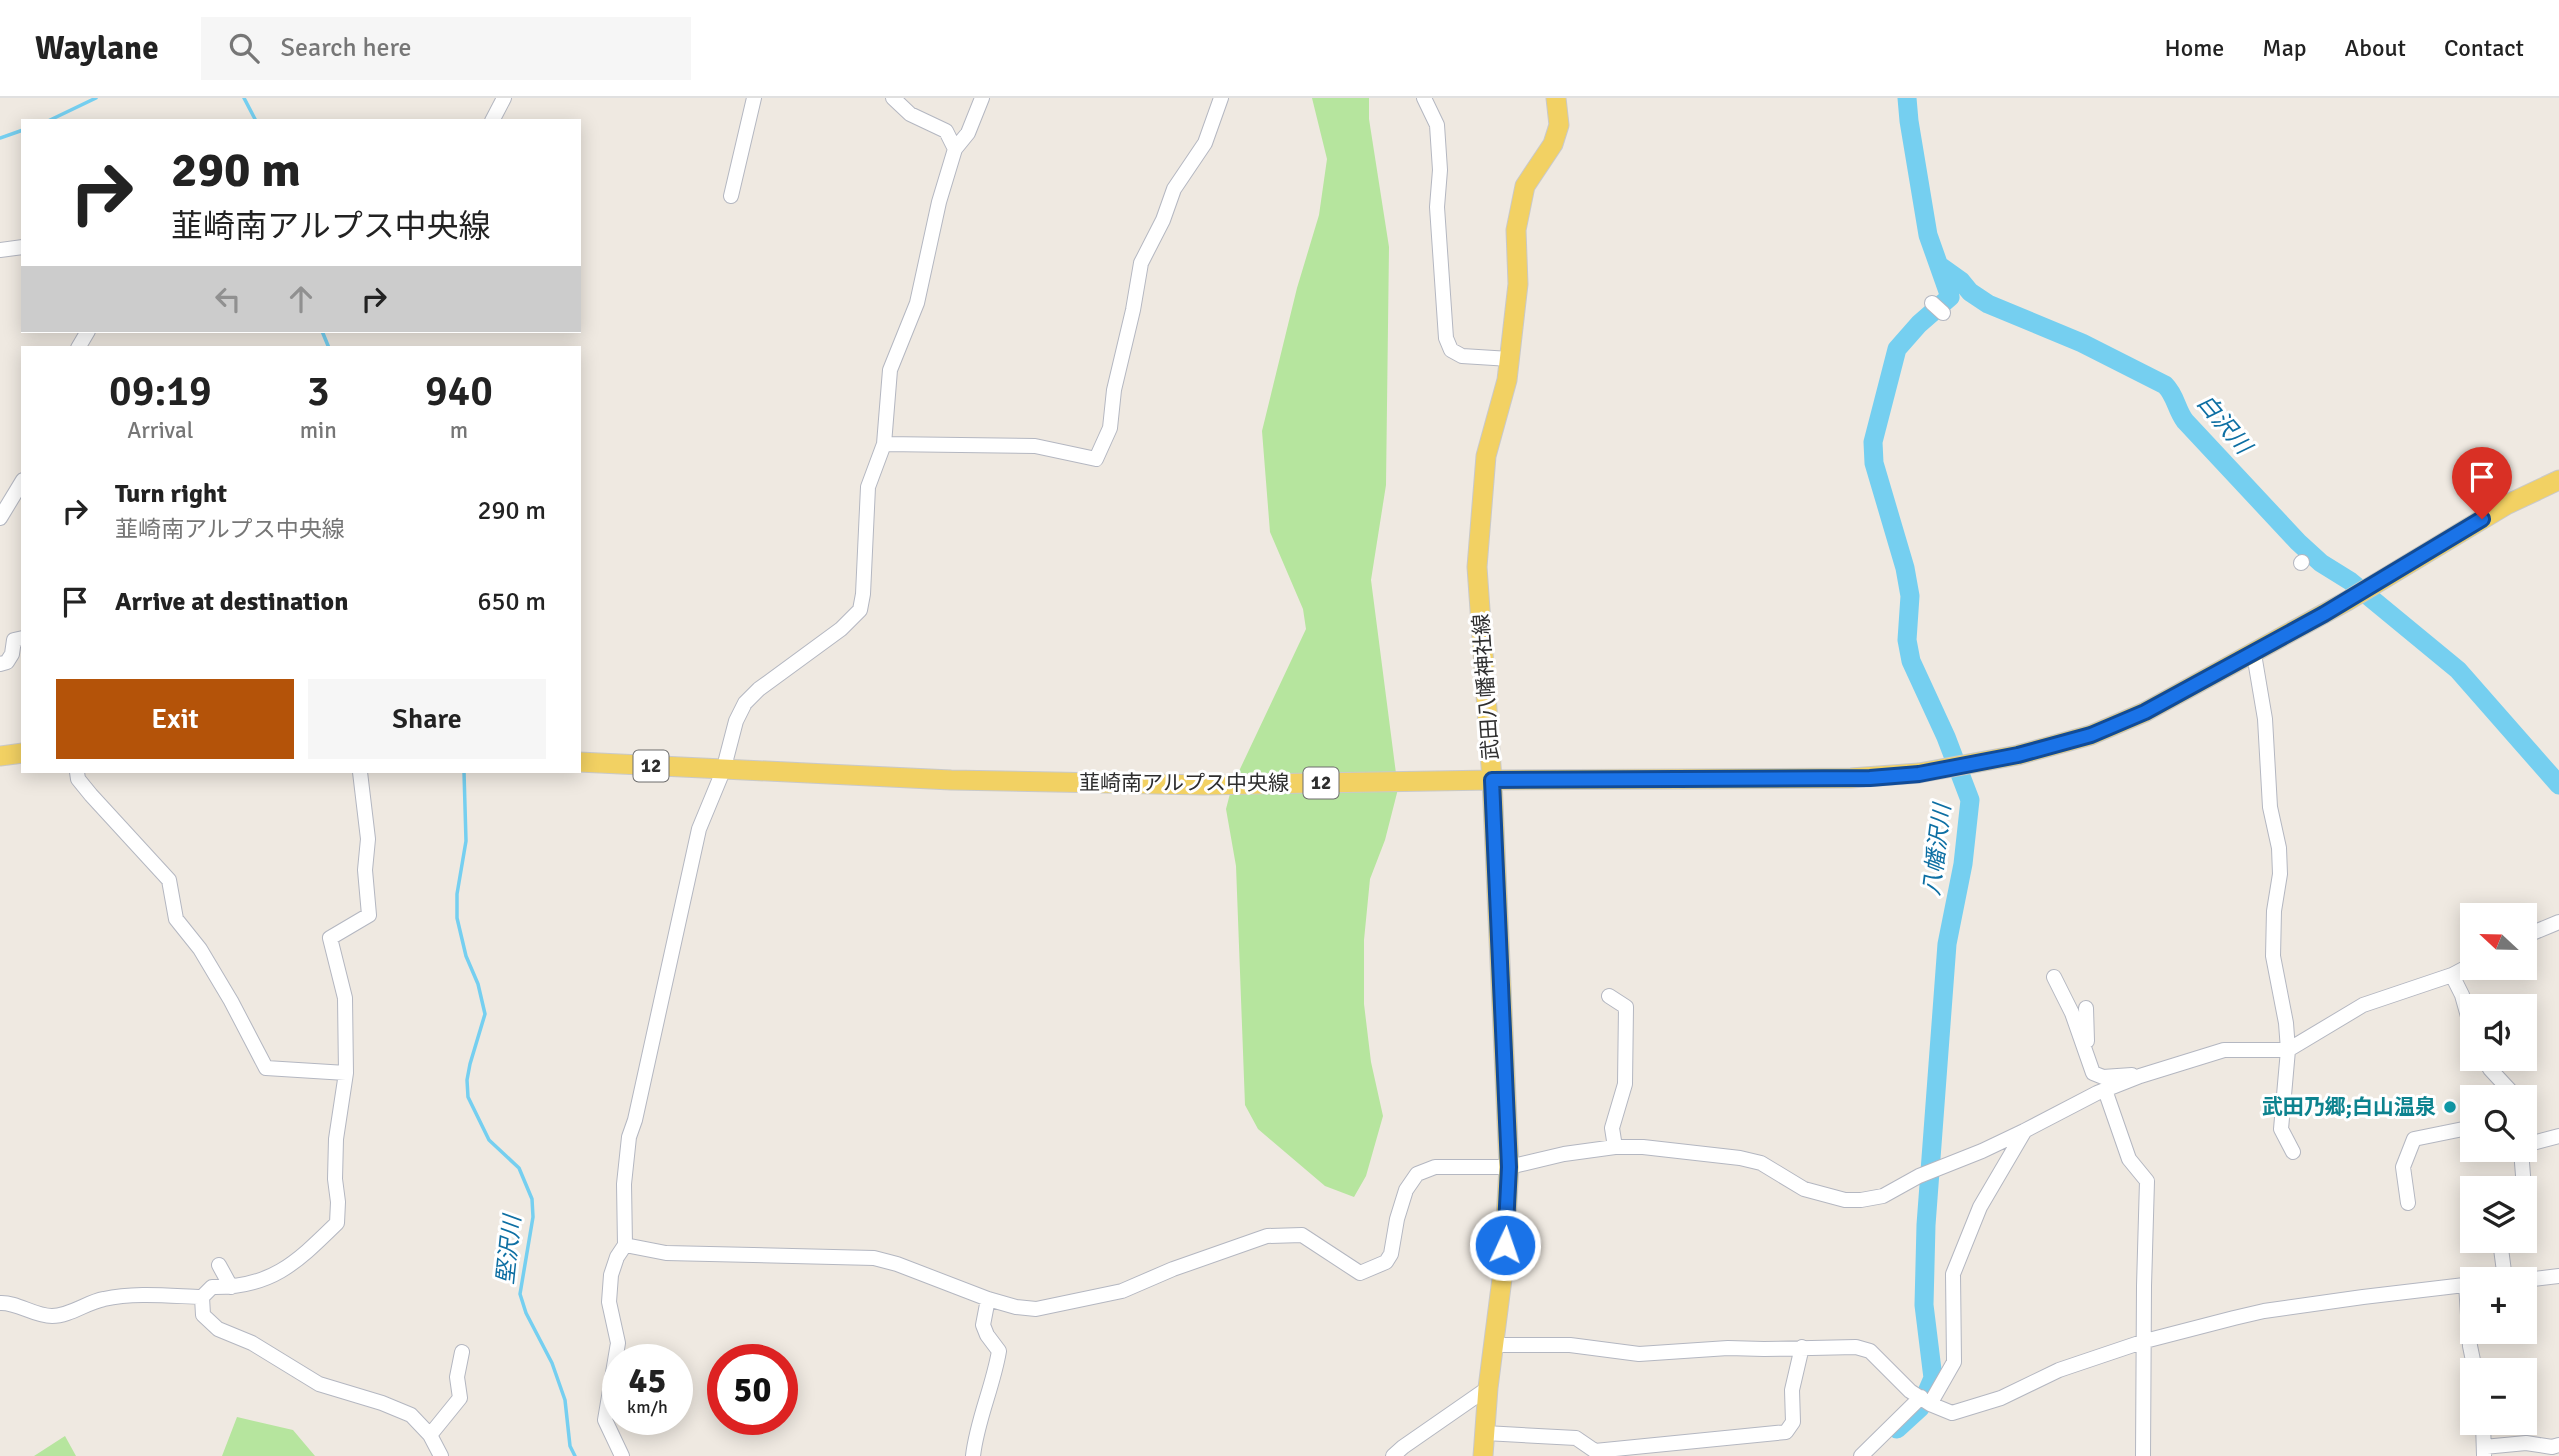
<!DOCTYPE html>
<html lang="en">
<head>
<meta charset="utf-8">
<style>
  :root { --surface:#fff; --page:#f6f6f6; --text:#222; --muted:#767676; --line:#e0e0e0; --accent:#b45309 }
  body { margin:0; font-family:Signika,"Noto Sans JP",sans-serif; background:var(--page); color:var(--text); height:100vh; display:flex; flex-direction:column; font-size:26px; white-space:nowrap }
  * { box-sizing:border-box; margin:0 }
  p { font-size:23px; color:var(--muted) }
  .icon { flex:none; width:38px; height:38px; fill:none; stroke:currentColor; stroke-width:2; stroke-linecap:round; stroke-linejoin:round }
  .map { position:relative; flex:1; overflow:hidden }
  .panel { position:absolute; left:21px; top:248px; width:560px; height:427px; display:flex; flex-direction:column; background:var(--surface); border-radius:0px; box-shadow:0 4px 18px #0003 }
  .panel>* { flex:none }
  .banner { position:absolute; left:21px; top:21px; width:560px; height:214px; border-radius:0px; box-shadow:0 4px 18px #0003; background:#fff; color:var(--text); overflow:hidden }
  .needle { width:46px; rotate:292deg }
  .controls { position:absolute; left:2460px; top:805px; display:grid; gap:14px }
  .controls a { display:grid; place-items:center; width:77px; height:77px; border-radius:0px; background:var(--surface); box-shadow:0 4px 18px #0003; font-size:35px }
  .speed { position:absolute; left:602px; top:1246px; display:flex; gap:14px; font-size:35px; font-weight:700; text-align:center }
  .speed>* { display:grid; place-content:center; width:91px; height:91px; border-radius:50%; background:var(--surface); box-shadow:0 4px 18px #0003; line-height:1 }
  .speed small { font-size:18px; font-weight:400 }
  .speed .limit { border:10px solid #d22; background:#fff; color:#111 }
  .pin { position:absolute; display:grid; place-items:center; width:60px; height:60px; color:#fff; margin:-72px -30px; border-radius:50% 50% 50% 0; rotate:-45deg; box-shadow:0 0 7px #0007 }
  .pin .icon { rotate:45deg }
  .me { position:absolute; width:77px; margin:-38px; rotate:3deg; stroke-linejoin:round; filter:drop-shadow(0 0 5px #0008) }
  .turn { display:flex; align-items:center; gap:24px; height:147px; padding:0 35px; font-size:32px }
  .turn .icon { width:91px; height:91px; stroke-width:2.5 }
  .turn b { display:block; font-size:49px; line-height:60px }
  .lanes { display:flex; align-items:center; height:66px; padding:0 35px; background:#0003; justify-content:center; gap:35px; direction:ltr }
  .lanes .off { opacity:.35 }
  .eta { display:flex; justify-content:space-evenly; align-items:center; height:119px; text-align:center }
  .eta b { font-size:42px; font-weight:600; line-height:49px }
  .button { display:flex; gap:14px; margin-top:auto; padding:14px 35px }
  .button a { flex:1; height:80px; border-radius:0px; background:var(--accent); color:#fff; font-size:28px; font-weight:600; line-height:80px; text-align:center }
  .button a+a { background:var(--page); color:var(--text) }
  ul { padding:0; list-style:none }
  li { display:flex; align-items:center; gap:21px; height:91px; padding:0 35px }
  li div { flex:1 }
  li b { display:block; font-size:26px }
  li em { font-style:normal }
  header { display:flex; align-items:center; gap:42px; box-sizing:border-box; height:98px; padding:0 35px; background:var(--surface); border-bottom:2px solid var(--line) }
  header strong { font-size:33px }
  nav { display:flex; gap:38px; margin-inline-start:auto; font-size:24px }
  .search { width:490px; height:63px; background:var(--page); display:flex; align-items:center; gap:18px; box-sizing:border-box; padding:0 24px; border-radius:0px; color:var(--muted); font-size:26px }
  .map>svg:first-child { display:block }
  .green { fill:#b6e59e }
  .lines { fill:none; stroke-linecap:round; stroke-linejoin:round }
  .stream { stroke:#75cff0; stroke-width:3.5 }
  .river { stroke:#75cff0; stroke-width:19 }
  .minor-casing { stroke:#b4b7c1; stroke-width:16 }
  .major-casing { stroke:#c9c9c9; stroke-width:21 }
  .minor { stroke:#fff; stroke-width:14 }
  .major { stroke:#f2d163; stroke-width:19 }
  .route-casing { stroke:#114b97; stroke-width:18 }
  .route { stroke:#1a73e8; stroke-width:12 }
  .culture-dot { fill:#0f9aa8; stroke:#fff; stroke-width:2.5 }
  .labels { text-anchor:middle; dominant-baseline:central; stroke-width:6; stroke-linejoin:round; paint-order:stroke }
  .shield { fill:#fff; stroke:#6d6d6d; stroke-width:2 }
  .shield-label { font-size:19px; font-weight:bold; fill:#2e2e2e }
  .street-label { font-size:21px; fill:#2e2e2e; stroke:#fff }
  .culture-label { font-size:21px; font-weight:bold; fill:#0d838f; stroke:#fff; text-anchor:end }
  .water-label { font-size:23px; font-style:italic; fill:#0d6fa3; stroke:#fff }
</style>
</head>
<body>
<header>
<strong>Waylane</strong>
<div class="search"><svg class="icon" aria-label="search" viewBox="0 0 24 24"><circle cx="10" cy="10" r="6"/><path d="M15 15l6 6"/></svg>Search here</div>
<nav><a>Home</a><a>Map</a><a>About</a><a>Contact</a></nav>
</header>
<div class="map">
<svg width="2559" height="1358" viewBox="0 0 2559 1358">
  <rect width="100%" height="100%" fill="#efe9e1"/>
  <path class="green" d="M1312 0H1369V21L1389 149 1386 387 1371 482 1398 691 1385 742 1370 781 1364 842V906L1371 964 1383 1018 1366 1078 1354 1099 1325 1088 1258 1031 1245 1007 1236 768 1226 711 1232 688 1306 531 1303 511 1270 434 1262 333 1297 190 1319 117 1327 61Z
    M237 1319 293 1332 315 1358H222Z
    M65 1338 76 1358H34Z"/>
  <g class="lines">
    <path class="stream" d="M244 0 256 23
      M48 23 96 0
      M0 40 23 32
      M322 233 329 250
      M464 674 466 743 457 796V820L466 858 478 886 485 916 470 966 467 982 468 999 489 1042 519 1070 532 1101 533 1119 520 1196 526 1215 552 1265 565 1302 570 1348 575 1358"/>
    <path class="river" d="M1940 168 1961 183 1970 194 1988 206 2082 245 2165 287C2176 298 2176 311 2185 323L2298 444 2321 465 2350 483 2458 572 2559 687
      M1897 1331 1920 1310 1933 1280 1924 1207 1926 1127 1947 846 1963 766 1970 702 1946 639 1911 563 1907 542 1910 498 1905 470 1874 365 1873 344 1897 251 1919 226 1950 199 1928 137 1909 23 1907 0"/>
    <defs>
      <path id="minor" d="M893 0 910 16 946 33 955 51
        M1424 0 1437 27 1440 72 1437 109 1446 240 1451 252 1462 258 1510 261
        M492 23 504 0
        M731 98 754 0
        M0 152 23 149
        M1932 205 1943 215
        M78 250 88 233
        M884 346 1035 348 1096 361 1110 330 1114 292 1133 212 1141 165 1163 122 1174 91 1205 45 1221 0
        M0 420 23 382
        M2301 465 2302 464
        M2254 556 2265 621 2270 709 2279 750 2280 776 2274 813 2273 858 2286 925 2288 952 2281 1031 2293 1054
        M0 566 7 564 12 556 14 542 23 540
        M77 674 78 681 91 697 169 782 176 821 200 851 231 903 266 970 346 975
        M2525 838 2559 824
        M2452 877 2462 897 2473 936
        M2054 879 2072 915 2093 975 2103 979 2132 977
        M1609 898 1626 909 1625 986 1612 1030 1615 1049
        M2086 910 2087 943
        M2484 961 2490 971 2516 999
        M2105 992 2129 1061 2147 1083 2144 1188 2143 1358
        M2525 1047 2559 1038
        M2521 1052 2524 1090
        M2408 1105 2403 1069 2414 1041 2473 1029
        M2500 1143 2505 1181
        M625 1147 666 1155 874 1160 897 1166 988 1201 1016 1209 1036 1211 1122 1193 1173 1171 1267 1138 1302 1137 1360 1175 1386 1164 1391 1156 1397 1121 1406 1092 1417 1076 1435 1069H1509L1564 1056 1615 1049H1643L1740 1060 1761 1065 1804 1091 1845 1102H1861L1883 1098 1919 1078 1982 1053 2024 1033 2097 995 2140 978 2224 952H2288L2363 907 2452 877 2473 866
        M219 1167 231 1189
        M2525 1182 2559 1178
        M2466 1186 2470 1248 2475 1272
        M202 1199 203 1217 218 1231 252 1245 319 1286 382 1305 411 1317 430 1337 441 1358
        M0 1205C17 1204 34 1218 52 1218 70 1218 87 1204 104 1201 135 1194 171 1198 202 1199L212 1189C272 1190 297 1164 337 1125L338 1104 335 1081 336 1041 346 975 345 900 330 840 369 817 365 772 368 741 360 674
        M1494 1247H1570L1639 1256 1728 1250 1764 1251 1856 1249 1870 1253 1910 1293 1930 1306 1952 1315 2001 1300 2059 1272 2145 1243 2234 1220 2264 1213 2363 1199 2473 1186
        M1930 1306 1954 1264 1953 1176 1980 1109 2024 1034
        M2483 1325 2484 1357
        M1485 1335 1576 1340 1595 1353 1786 1334 1793 1324 1792 1292 1802 1249
        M430 1337 460 1300 457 1279 462 1254
        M2484 1349 2526 1345 2552 1349 2559 1347
        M622 1358 605 1322 618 1245 609 1204 611 1177 617 1159 625 1147 624 1086 629 1039 635 1022 699 731 723 673 736 623 745 605 759 591 841 531 860 512 863 496 868 389 884 346 890 272 917 205 939 104 955 51 968 35 982 0
        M973 1358C977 1322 993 1289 999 1253L987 1237 983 1227 988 1201
        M1393 1358 1403 1349 1488 1290
        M1861 1358 1921 1299"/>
      <path id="major" d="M0 658 23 655
        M579 664 951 682 1204 687 1492 682 1851 680 1919 675 2018 657 2091 637 2145 614 2347 503 2506 407 2559 382
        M1483 1358 1488 1290 1503 1173 1509 1069 1492 682 1477 469 1486 358 1507 282 1518 186 1516 132 1525 88 1553 46 1559 27 1556 0"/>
    </defs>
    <use href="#minor" class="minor-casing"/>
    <use href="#major" class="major-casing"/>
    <use href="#minor" class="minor"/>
    <use href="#major" class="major"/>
  </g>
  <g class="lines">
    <defs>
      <path id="route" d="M1505 1147 1509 1069 1492 682 1870 680 1919 676 2018 657 2091 637 2145 614 2324 516 2482 421"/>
    </defs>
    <use href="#route" class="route-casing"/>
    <use href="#route" class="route"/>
  </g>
  <circle class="culture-dot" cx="2450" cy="1009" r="7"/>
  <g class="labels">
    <g class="shield">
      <rect x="633.5" y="652.5" width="35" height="31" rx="5"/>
      <rect x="1303.5" y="669.5" width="35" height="31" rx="5"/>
    </g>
    <g class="shield-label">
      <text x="651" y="668">12</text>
      <text x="1321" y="685">12</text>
    </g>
    <g class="street-label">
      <text transform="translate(1486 589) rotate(-94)">武田八幡神社線</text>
      <text x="1184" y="685">韮崎南アルプス中央線</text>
    </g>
    <g class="culture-label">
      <text x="2436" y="1009">武田乃郷;白山温泉</text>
    </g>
    <g class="water-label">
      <text transform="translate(2224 326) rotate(50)">白沢川</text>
      <text transform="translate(1937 752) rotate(-83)">八幡沢川</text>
      <text transform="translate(509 1152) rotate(-84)">堅沢川</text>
    </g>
  </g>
</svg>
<div class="controls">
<a><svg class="needle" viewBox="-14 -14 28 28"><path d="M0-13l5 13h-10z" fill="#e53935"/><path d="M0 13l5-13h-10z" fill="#767676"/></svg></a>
<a><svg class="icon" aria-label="sound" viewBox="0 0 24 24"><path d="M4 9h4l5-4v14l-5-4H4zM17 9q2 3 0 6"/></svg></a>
<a><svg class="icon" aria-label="search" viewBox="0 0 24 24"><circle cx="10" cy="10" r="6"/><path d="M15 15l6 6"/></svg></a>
<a><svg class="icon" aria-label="layers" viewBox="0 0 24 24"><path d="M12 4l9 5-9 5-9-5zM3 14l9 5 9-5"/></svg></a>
<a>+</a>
<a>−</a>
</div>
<div class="speed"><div>45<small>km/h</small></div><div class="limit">50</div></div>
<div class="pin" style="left:2482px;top:421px;background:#d93025"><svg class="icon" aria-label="arrive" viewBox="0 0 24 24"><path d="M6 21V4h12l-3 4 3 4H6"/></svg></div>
<svg class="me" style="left:1505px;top:1147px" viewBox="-20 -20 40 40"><circle r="17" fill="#1a73e8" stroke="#fff" stroke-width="3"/><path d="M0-11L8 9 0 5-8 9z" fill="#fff"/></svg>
<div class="banner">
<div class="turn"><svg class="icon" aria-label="right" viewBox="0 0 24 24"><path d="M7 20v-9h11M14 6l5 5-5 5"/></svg><div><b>290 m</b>韮崎南アルプス中央線</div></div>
<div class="lanes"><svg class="icon off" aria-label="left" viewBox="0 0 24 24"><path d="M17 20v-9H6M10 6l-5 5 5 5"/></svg><svg class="icon off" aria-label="ahead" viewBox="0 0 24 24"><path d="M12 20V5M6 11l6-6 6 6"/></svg><svg class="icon" aria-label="right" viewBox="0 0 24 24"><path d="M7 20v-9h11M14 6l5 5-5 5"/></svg></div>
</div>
<section class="panel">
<div class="eta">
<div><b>09:19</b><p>Arrival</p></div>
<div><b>3</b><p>min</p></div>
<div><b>940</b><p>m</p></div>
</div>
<ul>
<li><svg class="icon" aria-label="right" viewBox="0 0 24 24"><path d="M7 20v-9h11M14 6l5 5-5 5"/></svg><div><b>Turn right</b><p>韮崎南アルプス中央線</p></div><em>290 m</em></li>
<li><svg class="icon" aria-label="arrive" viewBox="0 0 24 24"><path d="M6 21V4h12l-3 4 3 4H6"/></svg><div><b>Arrive at destination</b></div><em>650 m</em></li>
</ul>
<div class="button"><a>Exit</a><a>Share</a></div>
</section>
</div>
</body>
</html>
